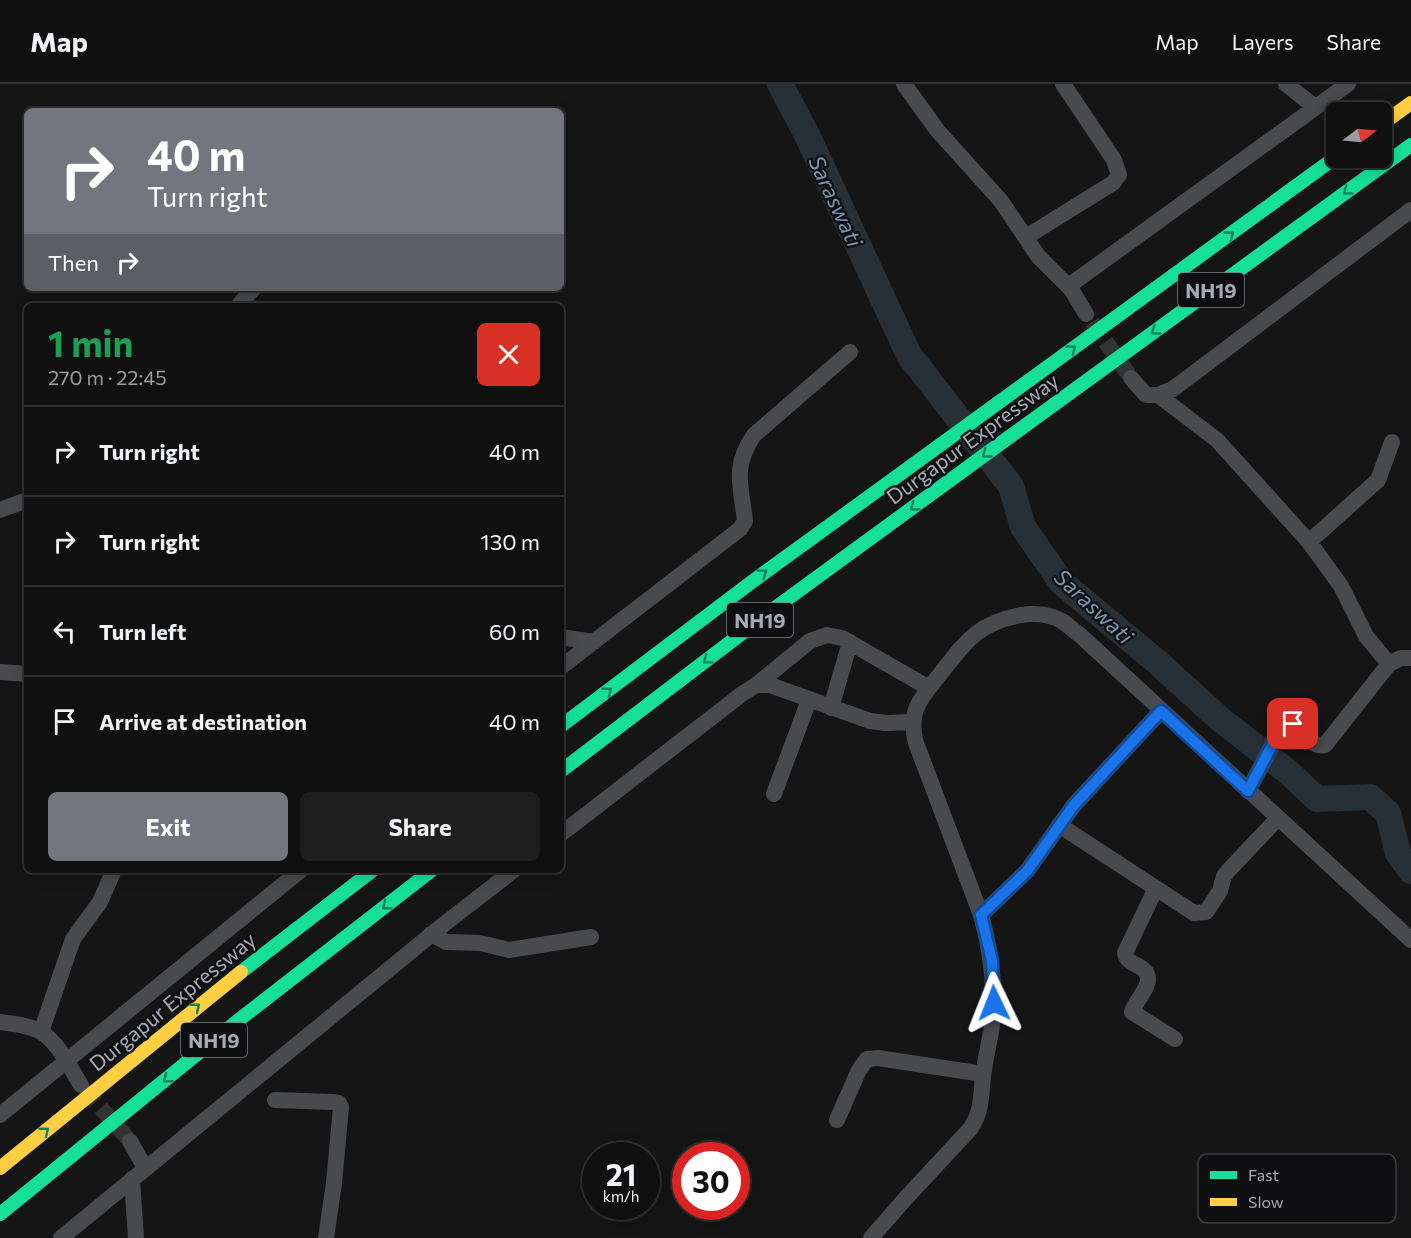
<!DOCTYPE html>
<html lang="en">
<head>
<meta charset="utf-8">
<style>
  :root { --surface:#101010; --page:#1e1e1e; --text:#f1f3f6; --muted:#9c9d9f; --line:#303030; --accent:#73767e }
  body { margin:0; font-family:Commissioner,sans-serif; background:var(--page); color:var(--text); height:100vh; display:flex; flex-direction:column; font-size:22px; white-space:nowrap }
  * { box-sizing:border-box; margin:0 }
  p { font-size:20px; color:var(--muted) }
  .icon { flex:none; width:33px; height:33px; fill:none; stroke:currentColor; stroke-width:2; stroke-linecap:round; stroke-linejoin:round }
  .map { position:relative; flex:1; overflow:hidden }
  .sheet { position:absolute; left:24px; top:219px; width:540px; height:570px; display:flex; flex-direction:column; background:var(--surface); border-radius:9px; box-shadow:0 3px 15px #0003,0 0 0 2px var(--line) }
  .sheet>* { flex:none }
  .top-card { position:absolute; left:24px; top:24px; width:540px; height:183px; border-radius:9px; box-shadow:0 3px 15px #0003,0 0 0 2px var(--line); background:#73767e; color:#fff; overflow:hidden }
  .needle { width:39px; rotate:74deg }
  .fabs { position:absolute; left:1326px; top:18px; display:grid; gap:12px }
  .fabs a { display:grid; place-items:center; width:66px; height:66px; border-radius:9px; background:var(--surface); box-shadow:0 3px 15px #0003,0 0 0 2px var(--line); font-size:30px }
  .speed { position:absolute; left:582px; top:1058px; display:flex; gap:12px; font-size:30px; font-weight:700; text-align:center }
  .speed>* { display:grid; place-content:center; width:78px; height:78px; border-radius:50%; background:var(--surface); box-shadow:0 3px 15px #0003,0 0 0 2px var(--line); line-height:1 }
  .speed small { font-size:15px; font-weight:400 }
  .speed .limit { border:9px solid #d22; background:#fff; color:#111 }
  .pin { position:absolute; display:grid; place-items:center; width:51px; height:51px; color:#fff; margin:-26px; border-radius:12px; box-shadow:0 3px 9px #0006 }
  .me { position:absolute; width:66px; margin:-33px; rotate:358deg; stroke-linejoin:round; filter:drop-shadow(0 0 4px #0008) }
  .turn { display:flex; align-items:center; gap:21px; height:126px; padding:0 24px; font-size:27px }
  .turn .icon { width:78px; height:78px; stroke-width:2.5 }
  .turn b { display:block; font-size:42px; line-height:51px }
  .then { display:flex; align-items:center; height:57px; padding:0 24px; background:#0003; gap:12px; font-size:22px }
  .round { display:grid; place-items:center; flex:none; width:63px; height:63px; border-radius:9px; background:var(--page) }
  .overview { display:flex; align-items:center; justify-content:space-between; height:102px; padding:0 24px }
  h1 { font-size:36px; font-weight:700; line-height:45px; color:#1e9e55 }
  .cta { display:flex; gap:12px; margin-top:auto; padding:12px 24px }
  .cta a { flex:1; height:69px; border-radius:9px; background:var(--accent); color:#fff; font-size:24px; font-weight:700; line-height:69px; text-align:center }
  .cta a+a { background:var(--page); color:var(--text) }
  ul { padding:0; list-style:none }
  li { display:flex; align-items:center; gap:18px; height:90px; padding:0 24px; border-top:2px solid var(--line) }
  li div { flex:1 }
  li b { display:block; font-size:22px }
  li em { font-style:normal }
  header { display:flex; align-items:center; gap:36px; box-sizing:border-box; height:84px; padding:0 30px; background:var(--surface); border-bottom:2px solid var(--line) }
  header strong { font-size:28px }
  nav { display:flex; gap:33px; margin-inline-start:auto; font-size:21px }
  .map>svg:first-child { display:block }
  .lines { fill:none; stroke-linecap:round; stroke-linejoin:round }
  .river { stroke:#283037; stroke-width:26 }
  .street-tunnel { stroke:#323335; stroke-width:16; stroke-dasharray:16 8; stroke-linecap:butt }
  .street { stroke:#494a4e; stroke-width:16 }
  .fast { stroke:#16e098; stroke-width:14 }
  .slow { stroke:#ffcf43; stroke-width:14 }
  .oneway { stroke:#13825b }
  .route-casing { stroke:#114b97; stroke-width:15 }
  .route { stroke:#1a73e8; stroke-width:10 }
  .labels { text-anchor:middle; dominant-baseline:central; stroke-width:4.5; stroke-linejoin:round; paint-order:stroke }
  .shield { fill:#0f0f11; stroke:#787c84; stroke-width:1.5 }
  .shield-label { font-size:20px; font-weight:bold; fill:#a5aab6 }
  .street-label { font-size:21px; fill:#a5aab6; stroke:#0f0f11 }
  .water-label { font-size:22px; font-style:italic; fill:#7b98b3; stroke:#0f0f11 }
  .key { fill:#0f0f11; stroke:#3c3e43; stroke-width:1.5 }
  .key-label { font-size:16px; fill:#a5aab6 }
</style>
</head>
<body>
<header>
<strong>Map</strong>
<nav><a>Map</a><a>Layers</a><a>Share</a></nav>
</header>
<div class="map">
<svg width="1411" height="1154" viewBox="0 0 1411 1154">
  <rect width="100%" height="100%" fill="#151515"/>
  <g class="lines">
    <path class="river" d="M780 0 807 51 909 271 1011 402 1023 443 1062 499 1156 577 1221 636 1287 687 1317 715 1370 713 1388 729 1398 769 1411 787"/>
    <path class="street-tunnel" d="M1092 238 1131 294
      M85 1006 130 1057"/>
    <path class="street" d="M904 0 937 46 1001 117 1038 172 1071 205
      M1286 0 1315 23
      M1026 153 1113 99 1119 91 1114 76 1063 0
      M238 222 254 204
      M1086 230 1071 205 1074 198 1348 0
      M1131 294 1146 311H1158L1173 305 1411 126
      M1158 311 1217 356 1309 458 1341 502 1366 552 1389 580
      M0 426 27 416
      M1309 458 1378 396 1392 358
      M561 553 594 558
      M561 583 740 445 745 437C741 401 732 383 754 351L850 268
      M0 588 27 590
      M756 601 810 557 827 551 842 554 929 604
      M831 624 850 558
      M1248 707 1283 641 1287 639C1303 641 1308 665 1325 661L1389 580 1401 574H1411
      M774 710 809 616
      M1059 741 1194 829 1206 828 1220 807 1224 792 1228 787 1278 734
      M561 750 742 610 756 601H770L870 637 886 639 912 638
      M1156 804 1125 869C1128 882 1140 879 1146 888 1154 901 1135 916 1132 928L1175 955
      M981 831 1027 787 1074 721 1161 627
      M431 850 446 858 480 859 509 866 591 853
      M0 938C13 940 30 941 41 948 59 959 70 984 81 1001
      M41 948 73 855 100 818 114 786
      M275 1016 334 1018 339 1019 341 1023 334 1099 326 1154
      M0 1031 301 786
      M837 1036 859 986 867 975 878 974 983 990
      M130 1057 145 1084
      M132 1095 136 1154
      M61 1154 443 841 514 786
      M871 1154 905 1115 971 1044C984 1023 980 1009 984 986 986 971 990 956 992 941 996 903 991 867 981 831L916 659C907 626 922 613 941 589 966 557 978 539 1021 531 1035 529 1049 530 1062 537 1068 541 1074 547 1080 551L1411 856"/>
    <path class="fast" d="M991 324 1336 73
      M1012 351 1411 61
      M561 642 753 497 991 324
      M561 687 775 524 1012 351
      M241 888 373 786
      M0 1130 240 935 432 786"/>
    <path class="slow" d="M1382 40 1411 19
      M0 1084 241 888"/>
  </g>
  <defs><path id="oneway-chevron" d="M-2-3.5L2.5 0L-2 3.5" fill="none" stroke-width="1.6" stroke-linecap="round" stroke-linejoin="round" transform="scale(1.5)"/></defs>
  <g class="oneway">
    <use href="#oneway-chevron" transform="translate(1347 107) rotate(144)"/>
    <use href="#oneway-chevron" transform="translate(1230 151) rotate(-36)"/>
    <use href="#oneway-chevron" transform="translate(1155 247) rotate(144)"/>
    <use href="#oneway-chevron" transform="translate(1072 265) rotate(-36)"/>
    <use href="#oneway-chevron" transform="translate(986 370) rotate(144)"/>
    <use href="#oneway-chevron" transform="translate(914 423) rotate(144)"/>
    <use href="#oneway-chevron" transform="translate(763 489) rotate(-36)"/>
    <use href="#oneway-chevron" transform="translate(707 576) rotate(143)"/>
    <use href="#oneway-chevron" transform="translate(608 607) rotate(-37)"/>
    <use href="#oneway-chevron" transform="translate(386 822) rotate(142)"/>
    <use href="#oneway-chevron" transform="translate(196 923) rotate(-39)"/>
    <use href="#oneway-chevron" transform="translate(167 995) rotate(141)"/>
    <use href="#oneway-chevron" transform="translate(45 1047) rotate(-39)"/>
  </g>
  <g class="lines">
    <defs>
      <path id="route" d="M994 919 992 877 981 831 1027 787 1074 721 1161 627 1248 707 1280 646 1287 639 1293 640"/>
    </defs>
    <use href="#route" class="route-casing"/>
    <use href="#route" class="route"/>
  </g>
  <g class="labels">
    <g class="shield">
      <rect x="1178" y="189" width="66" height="34" rx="4.5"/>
      <rect x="727" y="519" width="66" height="34" rx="4.5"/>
      <rect x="181" y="939" width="66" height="34" rx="4.5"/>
    </g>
    <g class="shield-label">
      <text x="1211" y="206">NH19</text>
      <text x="760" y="536">NH19</text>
      <text x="214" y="956">NH19</text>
    </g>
    <g class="street-label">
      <text transform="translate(972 354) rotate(-36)">Durgapur Expressway</text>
      <text transform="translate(172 917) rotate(-39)">Durgapur Expressway</text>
    </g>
    <g class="water-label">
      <text transform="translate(836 117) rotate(65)">Saraswati</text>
      <text transform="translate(1094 522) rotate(43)">Saraswati</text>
    </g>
  </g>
  <rect x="1198" y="1070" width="198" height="69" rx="9" class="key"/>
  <rect x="1210" y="1087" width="27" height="8" fill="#16e098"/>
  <rect x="1210" y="1114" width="27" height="8" fill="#ffcf43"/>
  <g class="key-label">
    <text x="1248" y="1097">Fast</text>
    <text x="1248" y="1124">Slow</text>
  </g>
</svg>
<div class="fabs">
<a><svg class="needle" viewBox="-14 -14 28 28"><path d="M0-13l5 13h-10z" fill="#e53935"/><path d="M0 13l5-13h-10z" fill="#9c9d9f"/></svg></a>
</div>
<div class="speed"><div>21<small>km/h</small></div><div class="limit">30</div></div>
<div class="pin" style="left:1293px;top:640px;background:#d93025"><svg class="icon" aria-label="arrive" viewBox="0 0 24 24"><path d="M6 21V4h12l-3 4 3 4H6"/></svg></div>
<svg class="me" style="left:994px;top:919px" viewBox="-20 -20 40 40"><path d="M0-17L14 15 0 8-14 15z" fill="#1a73e8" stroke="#fff" stroke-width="4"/></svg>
<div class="top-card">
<div class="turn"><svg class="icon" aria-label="right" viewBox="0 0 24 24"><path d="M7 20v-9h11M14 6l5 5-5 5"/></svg><div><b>40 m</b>Turn right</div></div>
<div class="then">Then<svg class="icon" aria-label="right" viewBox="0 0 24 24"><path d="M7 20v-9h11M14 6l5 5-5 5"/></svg></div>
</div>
<section class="sheet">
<div class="overview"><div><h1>1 min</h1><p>270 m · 22:45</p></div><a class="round" style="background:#d93025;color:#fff"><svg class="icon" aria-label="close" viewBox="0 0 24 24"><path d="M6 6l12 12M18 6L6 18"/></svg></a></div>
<ul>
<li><svg class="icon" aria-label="right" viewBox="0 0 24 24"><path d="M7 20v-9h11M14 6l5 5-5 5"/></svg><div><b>Turn right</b></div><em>40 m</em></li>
<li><svg class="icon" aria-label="right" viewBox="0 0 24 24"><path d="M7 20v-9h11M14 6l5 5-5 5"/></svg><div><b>Turn right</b></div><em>130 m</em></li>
<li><svg class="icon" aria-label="left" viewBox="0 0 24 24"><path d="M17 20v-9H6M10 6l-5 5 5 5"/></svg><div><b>Turn left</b></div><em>60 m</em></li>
<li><svg class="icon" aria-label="arrive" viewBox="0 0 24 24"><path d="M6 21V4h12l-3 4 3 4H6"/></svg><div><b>Arrive at destination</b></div><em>40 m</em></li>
</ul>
<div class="cta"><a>Exit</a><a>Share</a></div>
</section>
</div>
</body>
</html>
